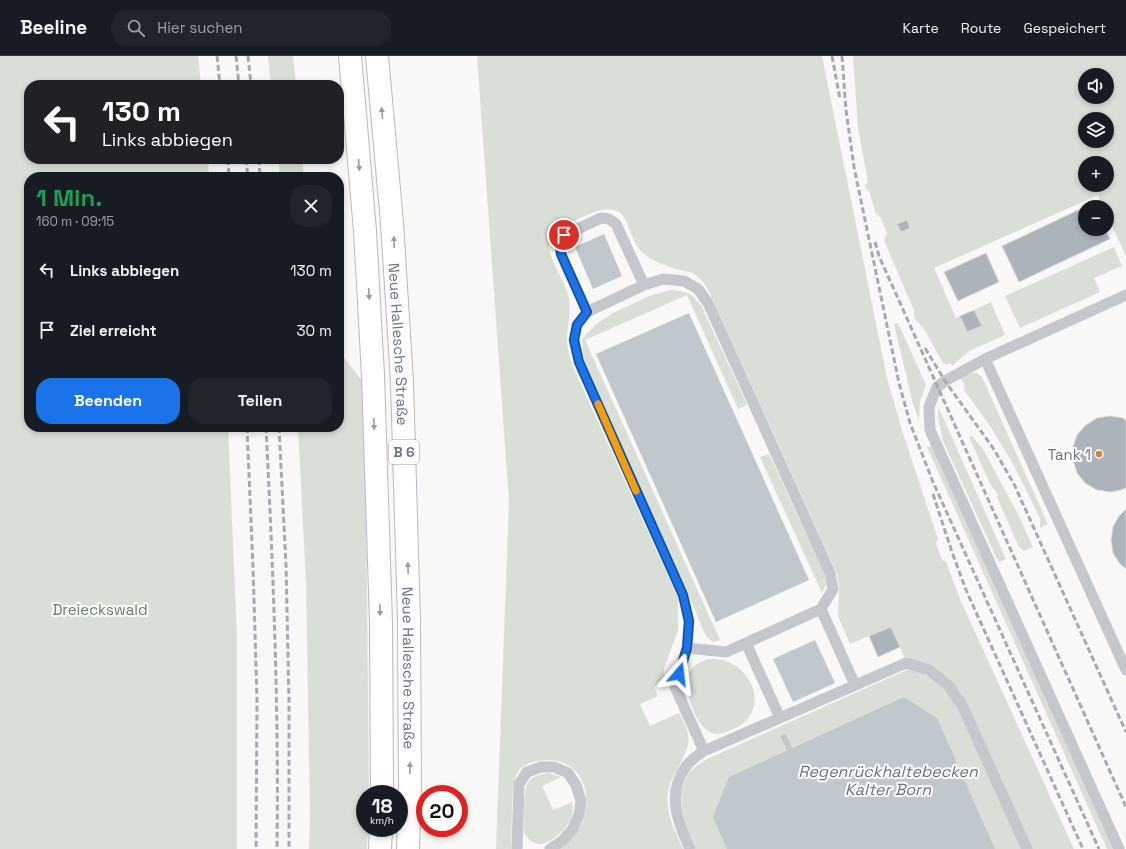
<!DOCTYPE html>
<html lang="de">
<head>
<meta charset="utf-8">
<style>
  :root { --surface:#171b24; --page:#20242c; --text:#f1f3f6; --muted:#9ea1a6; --line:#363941; --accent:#1a73e8 }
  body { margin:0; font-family:"Space Grotesk",sans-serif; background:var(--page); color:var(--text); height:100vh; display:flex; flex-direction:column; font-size:15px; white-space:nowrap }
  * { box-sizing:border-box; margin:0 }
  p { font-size:13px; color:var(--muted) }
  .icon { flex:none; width:22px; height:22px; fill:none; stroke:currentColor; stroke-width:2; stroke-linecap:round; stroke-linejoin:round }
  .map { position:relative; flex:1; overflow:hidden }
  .side { position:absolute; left:24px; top:116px; width:320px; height:260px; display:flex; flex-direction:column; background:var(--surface); border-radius:16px; box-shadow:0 2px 6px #0003 }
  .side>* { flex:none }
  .banner { position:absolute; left:24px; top:24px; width:320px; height:84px; border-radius:16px; box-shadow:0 2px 6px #0003; background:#202124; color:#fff; overflow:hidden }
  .fabs { position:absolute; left:1078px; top:12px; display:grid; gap:8px }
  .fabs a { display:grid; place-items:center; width:36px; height:36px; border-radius:50%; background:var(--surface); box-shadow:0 2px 6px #0003; font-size:20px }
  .speed { position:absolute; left:356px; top:729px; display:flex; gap:8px; font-size:20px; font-weight:700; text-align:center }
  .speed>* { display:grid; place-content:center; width:52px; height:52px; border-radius:50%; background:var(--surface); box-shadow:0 2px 6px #0003; line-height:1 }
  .speed small { font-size:10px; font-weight:400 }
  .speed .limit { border:6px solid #d22; background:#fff; color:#111 }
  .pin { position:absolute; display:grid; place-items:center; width:34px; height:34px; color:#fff; margin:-17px; border:2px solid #fff; border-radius:50%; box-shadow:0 1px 4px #0007 }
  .me { position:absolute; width:44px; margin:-22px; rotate:17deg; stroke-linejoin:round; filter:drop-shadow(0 0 3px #0008) }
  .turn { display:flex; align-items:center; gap:14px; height:84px; padding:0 12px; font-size:18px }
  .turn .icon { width:52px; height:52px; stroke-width:2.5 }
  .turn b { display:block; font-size:28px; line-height:34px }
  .round { display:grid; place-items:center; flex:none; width:42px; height:42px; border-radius:16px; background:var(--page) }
  .summary { display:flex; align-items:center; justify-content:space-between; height:68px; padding:0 12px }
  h1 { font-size:24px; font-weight:800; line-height:30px; color:#1e9e55 }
  .action { display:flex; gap:8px; margin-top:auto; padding:8px 12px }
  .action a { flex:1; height:46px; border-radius:16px; background:var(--accent); color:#fff; font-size:16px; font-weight:800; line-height:46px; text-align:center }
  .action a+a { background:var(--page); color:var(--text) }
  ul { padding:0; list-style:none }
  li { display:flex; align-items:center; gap:12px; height:60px; padding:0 12px }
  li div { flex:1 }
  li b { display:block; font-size:15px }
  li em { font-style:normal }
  header { display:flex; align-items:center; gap:24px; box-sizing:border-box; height:56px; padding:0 20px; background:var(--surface); border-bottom:1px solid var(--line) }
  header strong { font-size:19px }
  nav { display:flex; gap:22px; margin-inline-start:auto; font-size:14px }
  .search { width:280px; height:36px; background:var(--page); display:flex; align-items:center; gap:10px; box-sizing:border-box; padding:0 14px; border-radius:16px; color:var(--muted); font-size:15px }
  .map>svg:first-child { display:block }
  .green { fill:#d9dfd7; fill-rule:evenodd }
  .water { fill:#c0c7cd }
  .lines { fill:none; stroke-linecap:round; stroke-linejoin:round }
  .stream { stroke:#c0c7cd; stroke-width:6 }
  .building { fill:#adb3ba; stroke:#dadad8 }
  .primary-casing { stroke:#b7babf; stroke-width:24 }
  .service { stroke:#c4c7cb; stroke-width:11 }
  .primary { stroke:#fff; stroke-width:22 }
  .rail { stroke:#a5a9b0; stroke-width:3; stroke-dasharray:6 3; stroke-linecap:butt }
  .oneway { fill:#969daa }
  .route-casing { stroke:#114b97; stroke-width:10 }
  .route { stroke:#1a73e8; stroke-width:7 }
  .slow { stroke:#f59e0b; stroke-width:7 }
  .poi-dot { fill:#da7e34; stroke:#fff; stroke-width:1.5 }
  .labels { text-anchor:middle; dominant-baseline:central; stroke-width:4; stroke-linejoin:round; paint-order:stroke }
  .shield { fill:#fff; stroke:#969daa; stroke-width:1 }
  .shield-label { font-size:14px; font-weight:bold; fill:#697385 }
  .street-label { font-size:15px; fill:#697385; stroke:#fff }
  .poi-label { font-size:15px; fill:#697385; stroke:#fff; text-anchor:end }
  .park-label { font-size:15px; fill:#677c68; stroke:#fff }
  .water-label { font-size:16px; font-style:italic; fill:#657380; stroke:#fff }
</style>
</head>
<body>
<header>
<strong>Beeline</strong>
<div class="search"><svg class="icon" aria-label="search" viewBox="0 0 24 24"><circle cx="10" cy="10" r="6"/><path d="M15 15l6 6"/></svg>Hier suchen</div>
<nav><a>Karte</a><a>Route</a><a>Gespeichert</a></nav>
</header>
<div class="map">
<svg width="1126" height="793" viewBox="0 0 1126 793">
  <rect width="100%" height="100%" fill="#f8f8f6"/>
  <path class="green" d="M0 0H198L201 29H29V103H208L209 121H29V371H228L237 582V793H0Z
    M268 0H293L296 29H271Z
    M477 0H822L887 322 901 371 938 483 936 487 942 504 946 506 960 543 1074 793H1032L966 646 905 603 891 571 850 588 838 560 839 530 837 518 713 244C709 235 705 227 698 221 691 214 679 215 670 211 664 209 656 206 651 203 646 200 640 195 637 190 631 181 628 162 619 156 608 150 596 155 587 159 574 165 555 170 550 184 545 197 563 223 567 235 573 250 567 269 567 284 567 294 571 304 574 313L678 542V574L664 613 665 626 654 631 658 640 640 648 650 670 679 657C682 663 686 670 688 677 693 696 670 717 668 737 665 756 675 776 683 793H560C569 787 581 772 584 762 594 728 574 698 537 705 528 707 519 711 516 720 512 729 513 741 512 750 512 765 511 779 511 793H496L509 445Z
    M853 0H1126V201L1107 159V151H1103L1098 139 934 212 956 262 991 246 1005 279 969 295 952 310 950 307 947 309 943 307 925 275 916 264 914 260V254L903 229 884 184 887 177 881 162 876 158 869 135 866 133 865 129 868 126 858 72ZM1085 19H1107V41H1085ZM1085 63H1107V85H1085ZM1085 107H1107V129H1085Z
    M278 103H302L304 121H280Z
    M1114 191 1122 210 1094 222 1100 236 1020 272 1005 240Z
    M671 234C687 236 692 237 702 251L747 349 738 353 687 239 585 284 720 584 713 586 707 581 703 574 688 537 586 311 583 297 582 283 595 269 613 257 649 240Z
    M898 267 926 329 920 346 919 365 913 348 894 268Z
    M339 295 363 326 366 442 369 730V738H365V772H368L367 793H309L310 755 306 527 298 371H339Z
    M970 317H977L982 321 1048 468 1040 472V462L1013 408 990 370 964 334C965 329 964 326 960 322Z
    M938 350 1006 503 999 506 996 501 943 385 938 361Z
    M972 380 983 393 1019 460 1033 491 1024 495 1018 489 997 441 998 439 995 434 991 430 969 381Z
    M931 390 1113 793H1107L927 391Z
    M769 398 824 517 826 529 822 537 760 401Z
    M709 603C728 602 745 612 752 630 757 641 755 653 748 662 744 668 738 671 731 674 727 676 721 678 716 678 695 676 679 626 693 611 697 607 703 605 709 603Z
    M909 613C933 619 940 628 955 646L1023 793H696C687 773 675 746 685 724 689 714 699 708 707 703Z
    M549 717 561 721 542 730 553 754 572 746C572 749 573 752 573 755 572 768 552 789 539 788 532 788 528 782 524 778 524 766 522 733 529 725 535 719 542 718 549 717Z"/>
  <path class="water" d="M604 178 622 220 593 233 575 191Z
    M689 257 809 524 716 566 596 298Z
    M815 584 835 627 793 646 773 603Z
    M904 641 937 662 995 793H727L713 761 729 721Z"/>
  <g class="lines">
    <path class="stream" d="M784 681 793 700"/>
  </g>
  <path class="building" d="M1093 147 1095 151H1085V173H1105L1110 183 1019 226 1002 190Z
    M907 164 910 172 901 176 897 168Z
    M986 197 999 226 958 245 944 216Z
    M974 254 982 270 967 276 960 260Z
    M1110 360 1123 362 1126 364V432L1121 434 1110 436 1097 434 1085 427 1077 417 1073 404V391L1077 379 1086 369 1097 362Z
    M1126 453V513L1120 508 1113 497 1111 484 1113 471 1119 460Z
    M891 571 900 591 878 601 869 580Z"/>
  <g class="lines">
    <defs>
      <g id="primary">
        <path d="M350 0 365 175 373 319 381 567 382 738"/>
        <path id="s1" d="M377 0 392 167 402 326 409 564 410 729 408 793"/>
        <path d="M380 793 381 772"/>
      </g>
    </defs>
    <use href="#primary" class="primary-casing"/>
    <path class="service" d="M587 256 561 198 560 187 565 179 601 162 609 163 616 168 644 229
      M985 303 1126 614
      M746 587 821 553
      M687 592 726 596 746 587 780 662
      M704 695 675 631 687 592 689 565 683 539 579 306 574 284 577 269 587 256 644 229 663 223 684 225 698 233 708 247 830 517 833 533 821 553 855 629
      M517 793 519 728 527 716 541 711H554L568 717 576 729 581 745 579 759 572 774 562 785 550 793
      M690 793C677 765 666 736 687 709 691 704 698 699 704 695L906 607 929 614 948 629 962 649 1027 793
      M1119 793 930 374 929 351 937 331 945 325 985 303 1126 239"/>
    <use href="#primary" class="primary"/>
    <path class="rail" d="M217 0 220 29
      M236 0 239 29
      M248 0 251 29
      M832 0 840 43
      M842 0 846 54 854 111 899 327 910 367 933 426 1099 793
      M228 103 229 121
      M246 103 248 121
      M259 103 260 121
      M875 186 879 200 1126 751
      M925 292 945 325 993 392 1014 428 1126 676
      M247 371 253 511 257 645 256 793
      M266 371C273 512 279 652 277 793
      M279 371 286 509 289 645V793
      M933 438 952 496 966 534 1083 793"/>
  </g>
  <defs><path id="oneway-solid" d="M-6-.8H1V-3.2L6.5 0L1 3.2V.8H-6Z"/></defs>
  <g class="oneway">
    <use href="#oneway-solid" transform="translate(382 57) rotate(-95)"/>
    <use href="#oneway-solid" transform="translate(359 109) rotate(85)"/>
    <use href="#oneway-solid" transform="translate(394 186) rotate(-93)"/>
    <use href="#oneway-solid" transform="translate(369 238) rotate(87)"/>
    <use href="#oneway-solid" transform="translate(374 368) rotate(88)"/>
    <use href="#oneway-solid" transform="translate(408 512) rotate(-92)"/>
    <use href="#oneway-solid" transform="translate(380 554) rotate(88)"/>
    <use href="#oneway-solid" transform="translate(410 712) rotate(-90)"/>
  </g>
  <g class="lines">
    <defs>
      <path id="route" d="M564 179 560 187 561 198 587 256 577 269 574 284 579 306 683 539 689 565 687 592 679 618"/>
    </defs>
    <use href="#route" class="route-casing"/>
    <use href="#route" class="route"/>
    <path class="slow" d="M598 348 636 435"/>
  </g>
  <circle class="poi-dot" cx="1099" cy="398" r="4"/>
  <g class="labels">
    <rect class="shield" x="389" y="384" width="30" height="24" rx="3"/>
    <g class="shield-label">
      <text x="404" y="396">B 6</text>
    </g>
    <g class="street-label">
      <text stroke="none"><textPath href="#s1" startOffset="289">Neue Hallesche Straße</textPath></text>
      <text stroke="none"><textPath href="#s1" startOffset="613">Neue Hallesche Straße</textPath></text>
    </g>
    <g class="poi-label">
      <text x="1091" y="398">Tank 1</text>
    </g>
    <g class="park-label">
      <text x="100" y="553">Dreieckswald</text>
    </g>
    <g class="water-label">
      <text x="888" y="715">Regenrückhaltebecken<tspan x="888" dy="18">Kalter Born</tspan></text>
    </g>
  </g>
</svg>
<div class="fabs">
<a><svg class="icon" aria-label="sound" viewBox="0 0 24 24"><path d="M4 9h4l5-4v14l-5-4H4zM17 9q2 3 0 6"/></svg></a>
<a><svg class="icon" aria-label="layers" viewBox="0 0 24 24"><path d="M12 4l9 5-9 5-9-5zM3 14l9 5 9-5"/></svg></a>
<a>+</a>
<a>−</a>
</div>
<div class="speed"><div>18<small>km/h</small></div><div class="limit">20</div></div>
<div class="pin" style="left:564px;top:179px;background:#d93025"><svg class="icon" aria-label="arrive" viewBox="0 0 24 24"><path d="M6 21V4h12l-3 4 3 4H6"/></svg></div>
<svg class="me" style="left:679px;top:618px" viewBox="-20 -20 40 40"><path d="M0-17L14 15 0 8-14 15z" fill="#1a73e8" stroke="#fff" stroke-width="4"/></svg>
<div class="banner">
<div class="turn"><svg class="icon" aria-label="left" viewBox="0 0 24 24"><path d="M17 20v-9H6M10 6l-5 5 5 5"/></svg><div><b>130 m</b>Links abbiegen</div></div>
</div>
<section class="side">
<div class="summary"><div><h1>1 Min.</h1><p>160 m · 09:15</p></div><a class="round"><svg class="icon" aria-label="close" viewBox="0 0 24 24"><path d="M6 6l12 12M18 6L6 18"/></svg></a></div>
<ul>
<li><svg class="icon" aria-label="left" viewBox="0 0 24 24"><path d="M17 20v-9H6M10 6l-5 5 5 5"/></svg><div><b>Links abbiegen</b></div><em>130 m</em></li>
<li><svg class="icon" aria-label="arrive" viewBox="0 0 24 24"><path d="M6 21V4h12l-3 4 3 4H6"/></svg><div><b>Ziel erreicht</b></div><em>30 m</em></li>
</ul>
<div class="action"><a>Beenden</a><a>Teilen</a></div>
</section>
</div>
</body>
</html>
